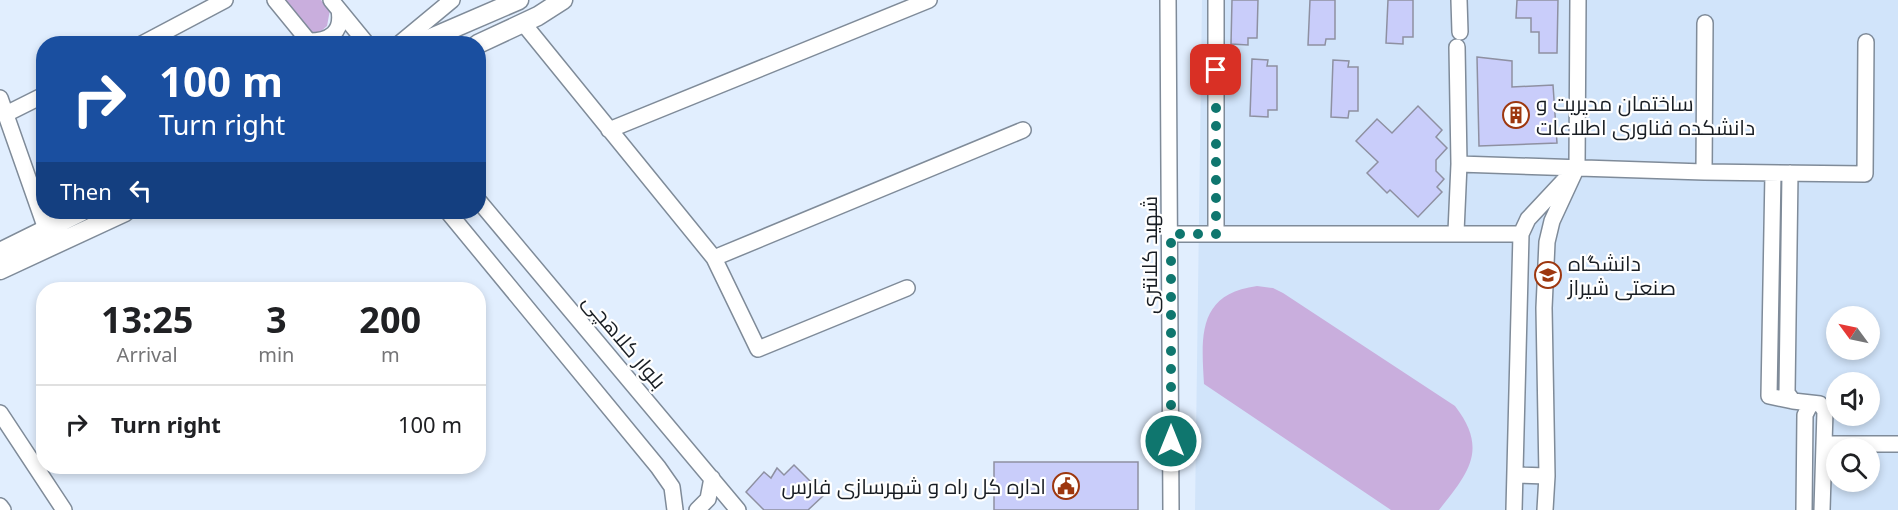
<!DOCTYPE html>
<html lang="en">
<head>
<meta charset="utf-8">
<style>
  :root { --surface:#fff; --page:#f2f2f2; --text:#202124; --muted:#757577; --line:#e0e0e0 }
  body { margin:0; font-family:"Noto Sans",Cairo,sans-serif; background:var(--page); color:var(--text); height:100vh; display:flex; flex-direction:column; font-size:22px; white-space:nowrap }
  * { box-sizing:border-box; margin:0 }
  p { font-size:20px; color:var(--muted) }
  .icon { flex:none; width:33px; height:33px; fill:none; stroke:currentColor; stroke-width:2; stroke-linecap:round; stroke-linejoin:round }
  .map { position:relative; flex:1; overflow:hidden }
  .drawer { position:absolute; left:36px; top:282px; width:450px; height:192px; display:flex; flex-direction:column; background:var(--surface); border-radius:24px; box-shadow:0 3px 9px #0003 }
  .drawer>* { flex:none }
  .top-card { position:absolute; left:36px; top:36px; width:450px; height:183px; border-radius:24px; box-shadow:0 3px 9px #0003; background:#1a4fa0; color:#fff; overflow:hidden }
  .needle { width:39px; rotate:303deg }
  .tools { position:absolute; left:1826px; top:306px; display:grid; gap:12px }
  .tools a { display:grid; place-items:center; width:54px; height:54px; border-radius:50%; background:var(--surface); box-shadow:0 3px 9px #0003; font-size:30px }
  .pin { position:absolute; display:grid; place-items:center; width:51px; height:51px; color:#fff; margin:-26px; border-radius:12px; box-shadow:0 3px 9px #0006 }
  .me { position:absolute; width:66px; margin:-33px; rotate:0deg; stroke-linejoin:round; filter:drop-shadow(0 0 4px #0008) }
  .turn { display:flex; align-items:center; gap:21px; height:126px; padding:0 24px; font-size:27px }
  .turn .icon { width:78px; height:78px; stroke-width:2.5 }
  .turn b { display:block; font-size:42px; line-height:51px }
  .then { display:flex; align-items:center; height:57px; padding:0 24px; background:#0003; gap:12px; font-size:22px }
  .eta { display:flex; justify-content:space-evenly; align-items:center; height:102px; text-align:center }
  .eta b { font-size:36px; font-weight:700; line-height:42px }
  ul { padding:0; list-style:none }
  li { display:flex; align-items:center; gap:18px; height:78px; padding:0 24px; border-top:2px solid var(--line) }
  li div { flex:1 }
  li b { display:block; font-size:22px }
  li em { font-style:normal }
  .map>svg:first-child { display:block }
  .built { fill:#d1e4fa; fill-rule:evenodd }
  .green { fill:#c9aedd }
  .building { fill:#c9cdfa; stroke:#8e90a1; stroke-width:1.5 }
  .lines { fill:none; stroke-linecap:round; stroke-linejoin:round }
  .minor-casing { stroke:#7f8b99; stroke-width:18 }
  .major-casing { stroke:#7f8b99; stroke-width:21 }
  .minor { stroke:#fff; stroke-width:15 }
  .major { stroke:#fff; stroke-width:18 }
  .route { stroke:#0f766e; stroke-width:10; stroke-dasharray:0 18 }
  .labels { text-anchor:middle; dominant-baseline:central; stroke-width:4.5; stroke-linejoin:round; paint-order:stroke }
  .poi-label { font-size:21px; fill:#191e24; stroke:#fff; text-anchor:start }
  .street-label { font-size:21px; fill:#191e24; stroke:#fff }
</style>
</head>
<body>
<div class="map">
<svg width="1898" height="510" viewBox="0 0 1898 510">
  <rect width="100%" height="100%" fill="#e1eefe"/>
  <path class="built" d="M1202 0H1898V510H1195ZM1836 316H1869V350H1836ZM1836 382H1869V416H1836ZM1836 448H1869V482H1836Z"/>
  <path class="green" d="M282 0H321L330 10 327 26 320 32H308Z
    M1257 286 1273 288 1283 293 1455 406C1489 450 1468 473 1439 510H1391L1204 384C1201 335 1198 294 1257 286Z"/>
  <path class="building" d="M1232 0H1258L1257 38H1248V45L1231 44Z
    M1310 0H1335V39H1326L1325 45H1308Z
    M1388 0H1413V37H1403V44L1386 43Z
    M1517 0H1558L1557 53H1539V32H1531V18H1516Z
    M1477 57 1512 61V87L1553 85 1557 143 1479 146Z
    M1252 59 1268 60 1267 66H1277V110H1268V117L1250 116Z
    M1333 60 1349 61 1348 67H1358V111H1349L1348 118 1331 117Z
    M1418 106 1442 130 1436 137 1447 148 1436 160V171L1444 179 1437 187 1442 192 1418 217 1390 190 1387 193 1367 173 1378 162 1356 141 1377 119 1392 133Z
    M994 462H1138V510H994Z
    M794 465 824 495 808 510H764L746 492 764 472 771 478 777 468 784 475Z"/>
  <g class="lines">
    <defs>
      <path id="minor" d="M275 0 311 44
        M331 0 367 44
        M1168 0 1171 510
        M1459 0 1460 32
        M523 23 714 258 758 349 907 288
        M309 41C330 41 343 32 339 10
        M142 44 225 0
        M399 44 452 0
        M1457 47 1459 164
        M0 98 46 229
        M6 114 44 95
        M609 130 929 0
        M1704 172 1705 23
        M1773 173 1769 396 1793 401
        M1790 173 1787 393 1793 401 1820 404 1825 411 1822 510
        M478 200 738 510
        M448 212 658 467 672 487 675 510
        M1456 232 1459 164 1704 172 1865 174 1866 42
        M1171 234H1521
        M1216 234V0
        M714 258 1023 130
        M0 413 64 510
        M1824 444H1898
        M1515 475 1547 476
        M0 506 3 510
        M697 510 708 499 712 478
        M1514 510 1521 234 1528 219 1572 172
        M1545 510 1547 476 1544 308 1547 242 1552 221 1577 167 1578 0
        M1804 510 1805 415 1811 403"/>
      <path id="major" d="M417 44 519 0
        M478 44 538 16 563 0
        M0 252 81 212
        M0 270 125 212"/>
    </defs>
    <use href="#minor" class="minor-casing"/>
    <use href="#major" class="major-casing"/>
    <use href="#minor" class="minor"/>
    <use href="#major" class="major"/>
  </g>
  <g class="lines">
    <path class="route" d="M1171 441V234H1216V70"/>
  </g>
  <defs>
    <symbol id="building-ring" viewBox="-11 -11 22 22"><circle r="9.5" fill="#fff" stroke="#9d370f" stroke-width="1.5"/><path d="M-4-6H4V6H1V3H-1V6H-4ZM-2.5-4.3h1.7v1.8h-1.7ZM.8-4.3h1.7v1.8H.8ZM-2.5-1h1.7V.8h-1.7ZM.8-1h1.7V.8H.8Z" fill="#9d370f"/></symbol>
    <symbol id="university-ring" viewBox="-11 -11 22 22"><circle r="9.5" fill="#fff" stroke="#9d370f" stroke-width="1.5"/><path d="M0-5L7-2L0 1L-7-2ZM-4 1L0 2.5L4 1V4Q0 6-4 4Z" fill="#9d370f"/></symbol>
    <symbol id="civic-ring" viewBox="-11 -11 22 22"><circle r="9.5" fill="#fff" stroke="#9d370f" stroke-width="1.5"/><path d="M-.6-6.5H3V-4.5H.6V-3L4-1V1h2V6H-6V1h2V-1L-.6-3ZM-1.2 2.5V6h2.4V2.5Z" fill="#9d370f"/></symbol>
  </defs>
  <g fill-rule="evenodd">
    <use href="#building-ring" x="1501" y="100" width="30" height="30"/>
    <use href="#university-ring" x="1533" y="260" width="30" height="30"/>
    <use href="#civic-ring" x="1051" y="471" width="30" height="30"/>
  </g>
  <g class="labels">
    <g class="poi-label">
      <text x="1536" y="103">ساختمان مدیریت و<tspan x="1536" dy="24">دانشکده فناوری اطلاعات</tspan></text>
      <text x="1568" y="263">دانشگاه<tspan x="1568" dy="24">صنعتی شیراز</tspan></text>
      <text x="1046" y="486" text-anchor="end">اداره کل راه و شهرسازی فارس</text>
    </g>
    <g class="street-label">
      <text transform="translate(1149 255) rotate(-90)">شهید کلانتری</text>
      <text transform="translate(625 341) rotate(50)">بلوار کلاهچی</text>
    </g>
  </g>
</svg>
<div class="tools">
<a><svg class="needle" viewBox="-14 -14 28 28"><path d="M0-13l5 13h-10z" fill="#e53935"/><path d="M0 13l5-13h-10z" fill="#757577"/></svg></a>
<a><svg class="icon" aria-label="sound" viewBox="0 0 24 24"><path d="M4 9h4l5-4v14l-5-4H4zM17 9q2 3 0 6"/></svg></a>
<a><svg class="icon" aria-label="search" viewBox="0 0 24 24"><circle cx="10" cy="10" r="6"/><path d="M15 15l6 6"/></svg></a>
</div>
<div class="pin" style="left:1216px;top:70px;background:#d93025"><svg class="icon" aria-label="arrive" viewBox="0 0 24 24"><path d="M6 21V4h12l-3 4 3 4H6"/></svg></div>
<svg class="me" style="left:1171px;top:441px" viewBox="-20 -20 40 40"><circle r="17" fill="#0f766e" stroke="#fff" stroke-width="3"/><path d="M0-11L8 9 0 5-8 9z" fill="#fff"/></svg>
<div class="top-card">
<div class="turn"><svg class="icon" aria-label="right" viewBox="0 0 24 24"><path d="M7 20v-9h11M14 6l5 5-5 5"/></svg><div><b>100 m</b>Turn right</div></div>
<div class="then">Then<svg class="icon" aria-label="left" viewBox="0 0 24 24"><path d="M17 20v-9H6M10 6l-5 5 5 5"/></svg></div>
</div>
<section class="drawer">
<div class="eta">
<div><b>13:25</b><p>Arrival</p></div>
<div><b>3</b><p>min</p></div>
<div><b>200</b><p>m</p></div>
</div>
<ul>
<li><svg class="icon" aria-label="right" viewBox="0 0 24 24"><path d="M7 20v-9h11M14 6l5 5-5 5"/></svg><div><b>Turn right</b></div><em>100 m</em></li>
</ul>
</section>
</div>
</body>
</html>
